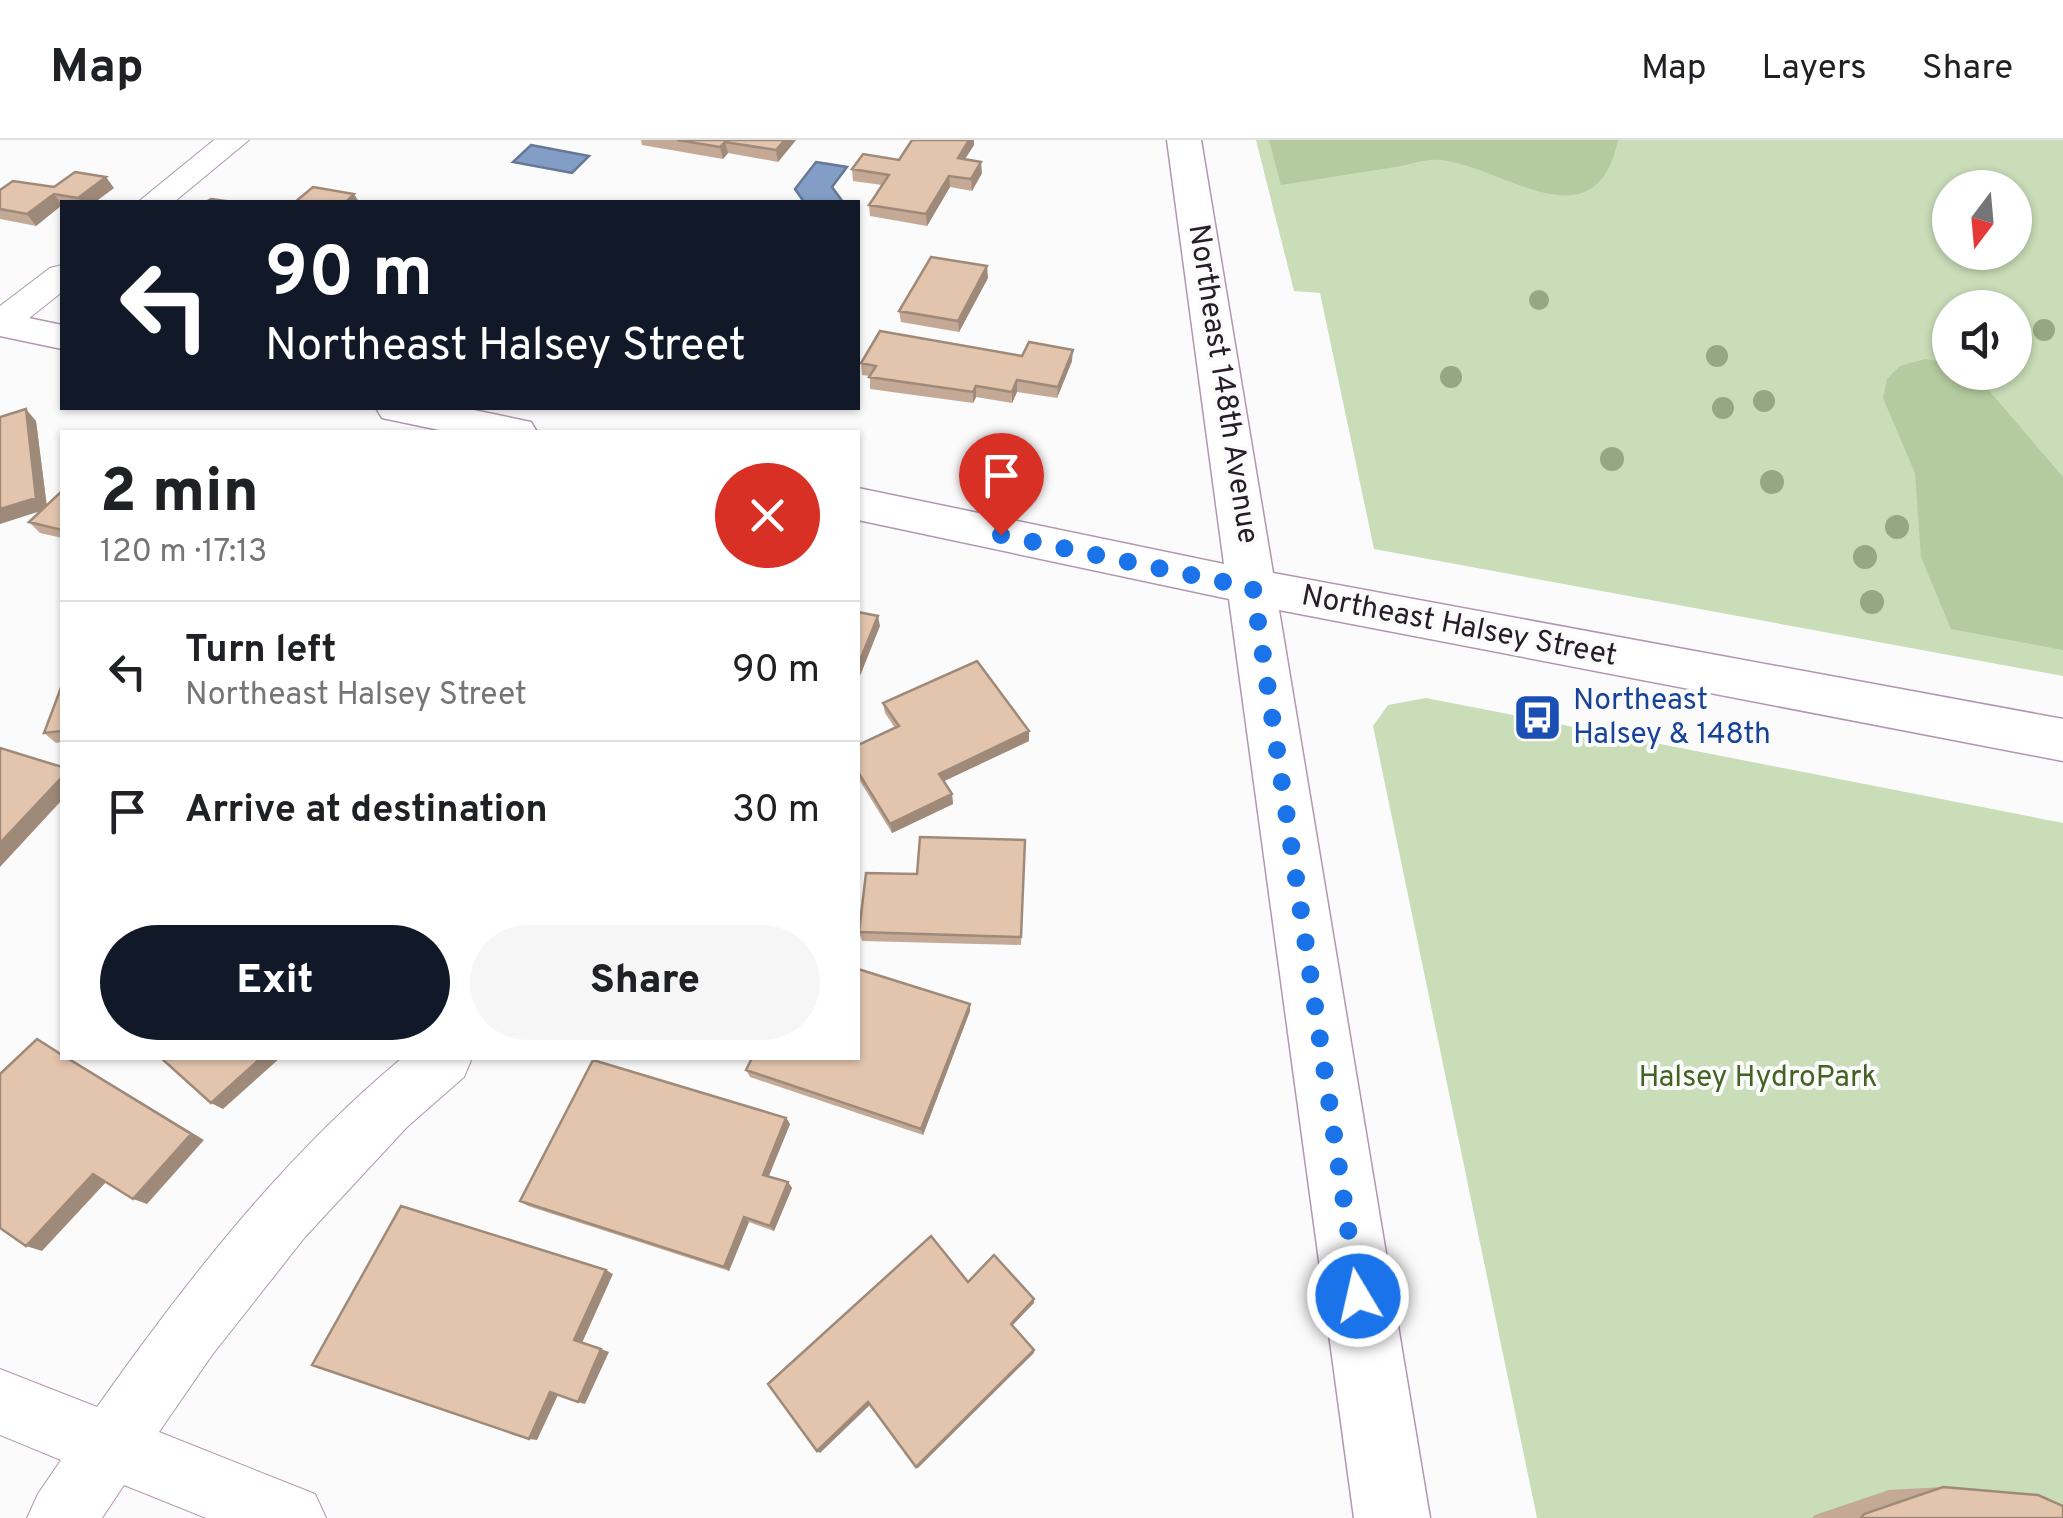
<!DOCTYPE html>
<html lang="en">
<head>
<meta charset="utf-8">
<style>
  :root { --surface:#fff; --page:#f6f6f6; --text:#202124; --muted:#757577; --line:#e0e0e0; --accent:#111827 }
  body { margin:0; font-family:Overpass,sans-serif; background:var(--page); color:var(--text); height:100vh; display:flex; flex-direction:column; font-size:38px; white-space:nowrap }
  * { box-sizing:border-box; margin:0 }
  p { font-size:32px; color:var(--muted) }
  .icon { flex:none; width:55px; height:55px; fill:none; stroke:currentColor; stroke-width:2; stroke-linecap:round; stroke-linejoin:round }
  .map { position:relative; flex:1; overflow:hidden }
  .side { position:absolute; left:60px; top:290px; width:800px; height:630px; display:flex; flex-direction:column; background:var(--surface); border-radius:0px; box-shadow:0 2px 8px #0004 }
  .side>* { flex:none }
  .hud { position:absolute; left:60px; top:60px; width:800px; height:210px; border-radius:0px; box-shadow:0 2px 8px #0004; background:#111827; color:#fff; overflow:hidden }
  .needle { width:65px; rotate:196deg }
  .controls { position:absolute; left:1932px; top:30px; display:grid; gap:20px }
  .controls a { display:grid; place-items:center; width:100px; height:100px; border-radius:50%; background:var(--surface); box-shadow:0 2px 8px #0004; font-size:50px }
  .pin { position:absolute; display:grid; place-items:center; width:85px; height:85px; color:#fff; margin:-102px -42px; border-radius:50% 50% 50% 0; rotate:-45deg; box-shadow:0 0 10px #0007 }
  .pin .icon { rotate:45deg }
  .me { position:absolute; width:110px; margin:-55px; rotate:351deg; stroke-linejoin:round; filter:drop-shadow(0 0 8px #0008) }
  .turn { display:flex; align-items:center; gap:35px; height:210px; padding:0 40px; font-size:45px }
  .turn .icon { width:130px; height:130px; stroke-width:2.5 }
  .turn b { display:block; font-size:70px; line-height:85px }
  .round { display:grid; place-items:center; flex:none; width:105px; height:105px; border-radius:52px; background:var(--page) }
  .overview { display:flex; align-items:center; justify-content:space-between; height:170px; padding:0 40px }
  h1 { font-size:60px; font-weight:800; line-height:75px }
  .cta { display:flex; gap:20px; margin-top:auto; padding:20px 40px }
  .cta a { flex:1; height:115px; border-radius:60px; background:var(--accent); color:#fff; font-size:40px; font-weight:800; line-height:115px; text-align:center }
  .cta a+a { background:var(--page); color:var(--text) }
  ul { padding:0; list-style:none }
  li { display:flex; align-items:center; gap:30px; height:140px; padding:0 40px; border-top:2px solid var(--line) }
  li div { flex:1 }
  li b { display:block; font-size:38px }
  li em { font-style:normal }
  header { display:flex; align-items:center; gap:60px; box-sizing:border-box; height:140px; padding:0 50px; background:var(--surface); border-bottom:2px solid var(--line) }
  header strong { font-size:48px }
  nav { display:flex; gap:55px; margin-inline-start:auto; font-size:35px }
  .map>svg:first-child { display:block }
  .green { fill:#c9ddb8; fill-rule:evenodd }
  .forest { fill:#b3cb9e }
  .water { fill:#839ec6; stroke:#677796; stroke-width:2.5 }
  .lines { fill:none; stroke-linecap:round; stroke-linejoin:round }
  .minor-casing { stroke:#b197af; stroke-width:2 }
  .secondary-casing { stroke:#b197af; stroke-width:3 }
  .minor { fill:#fff; fill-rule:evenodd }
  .secondary { fill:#fff; fill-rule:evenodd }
  .tree { fill:#96a784 }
  .wall { fill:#c3a996 }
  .shaded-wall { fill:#9f8a7a }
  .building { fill:#e3c5ae; stroke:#9f8a7a; stroke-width:2.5 }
  .route { stroke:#1a73e8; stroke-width:18; stroke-dasharray:0 32.4 }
  .labels { text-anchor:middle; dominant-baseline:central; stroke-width:8; stroke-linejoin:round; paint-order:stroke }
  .street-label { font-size:30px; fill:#271d27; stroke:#fbfbfb }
  .transit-label { font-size:30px; fill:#164399; stroke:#fbfbfb; text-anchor:start }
  .park-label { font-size:30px; fill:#446222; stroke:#fbfbfb }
</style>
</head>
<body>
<header>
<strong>Map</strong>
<nav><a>Map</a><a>Layers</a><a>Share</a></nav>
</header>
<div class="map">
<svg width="2063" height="1378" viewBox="0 0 2063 1378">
  <rect width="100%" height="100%" fill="#fbfbfb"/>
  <path class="green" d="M1256 0H2063V536L1374 409 1320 153 1294 151ZM1950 48H2015V112H1950ZM1950 168H2015V232H1950Z
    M1426 558 2063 683V1378H1537L1373 586 1388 565Z"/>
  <path class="forest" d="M1269 0H1618C1595 108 1504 26 1440 20 1426 18 1409 25 1395 27 1357 33 1319 39 1281 45Z
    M1925 219 1950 223V232L1974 233 2063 337V510L1951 489 1921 417 1915 333 1883 258 1887 239 1900 226Z"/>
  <path class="water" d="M531 5 589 16 572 33 513 22Z
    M816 22 847 27 832 47 843 62H804L795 49Z"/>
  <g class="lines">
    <defs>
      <path id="minor" d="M214 0H249L174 62H138Z
        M62 125V152L13 191 0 194V166L50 128Z
        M402 918H472L464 937 407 987 305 1097 212 1215 159 1292 315 1354 326 1378H206L124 1345 102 1378H27L38 1354 61 1320 0 1295V1229L97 1267C187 1140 282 1018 402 918Z"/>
      <path id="secondary" d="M1167 0H1201L1273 433 2063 579V621L1279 470 1430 1378H1354L1229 459 858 380V348L1224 424Z
        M0 172 62 185V209L0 196Z
        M376 268H464L531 282 537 292H449L382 278Z"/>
    </defs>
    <use href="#minor" class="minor-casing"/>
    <use href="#secondary" class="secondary-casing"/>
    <use href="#minor" class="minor"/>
    <use href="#secondary" class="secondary"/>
  </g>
  <g class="tree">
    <circle cx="1539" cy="160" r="10"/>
    <circle cx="2044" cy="190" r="11"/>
    <circle cx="1717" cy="216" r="11"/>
    <circle cx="1451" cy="237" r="11"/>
    <circle cx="1764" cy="261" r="11"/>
    <circle cx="1723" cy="268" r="11"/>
    <circle cx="1612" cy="319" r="12"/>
    <circle cx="1772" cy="342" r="12"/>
    <circle cx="1897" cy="387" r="12"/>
    <circle cx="1865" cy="417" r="12"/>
    <circle cx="1872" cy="462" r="12"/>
  </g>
  <path class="wall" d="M641 0H796L778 22 728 13 723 19 642 5Z
    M974 5 965 19 982 33 972 51 950 47 927 86 870 76 869 65 882 45 853 41 852 29Z
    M54 47 114 48 95 62H62V65L36 86 0 79V50Z
    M988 138 959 192 901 182 899 171Z
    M1022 216 1072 221 1057 258 1017 252 1012 263 976 257 973 263 870 249V236L862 235 861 223Z
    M36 281 47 366 62 351V398L40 393 29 382 41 371Z
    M62 545V602L56 603 44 593Z
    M883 563 1029 601 944 641 952 654 953 664 892 693 858 638V605L895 588 885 573Z
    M1025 700 1021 805 862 801 859 792 917 734Z
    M970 864V871L923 995 750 937 746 930Z
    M786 978 790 984 769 1036 788 1042 792 1048 774 1091 749 1082 729 1131 528 1066 520 1061Z
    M1943 1347 2063 1378H1812L1815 1375 1889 1350Z"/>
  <path class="shaded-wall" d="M785 0H796L778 22 776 10Z
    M969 0H974V5L958 30V18Z
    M725 2 728 13 723 19 720 7Z
    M981 22 982 33 972 51 971 39Z
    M949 36 950 47 927 86 926 74Z
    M106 37 114 48 95 62H81L78 58Z
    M54 54 62 65 36 86 27 74Z
    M354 54 359 62H346Z
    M987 126 988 138 959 192 958 181Z
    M1073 210 1072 221 1057 258 1058 247Z
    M1017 240V252L1012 263V252Z
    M976 246V257L973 263V252Z
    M26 269 36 281 47 369 0 384V369Z
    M878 476 880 486 858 541V525Z
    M1029 591V601L940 643 939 634Z
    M62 637V660L0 727V703Z
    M952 654 953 664 892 693 890 684Z
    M970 864V871L923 995 921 989Z
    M67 918H69L204 1000 147 1064 133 1059Z
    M261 918H280L223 969 211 963Z
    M786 978 790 984 767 1040 763 1035Z
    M93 1034 108 1040 42 1111 26 1106Z
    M788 1042 792 1048 774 1091 770 1086Z
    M744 1077 749 1082 729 1131 724 1127Z
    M606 1130 613 1134 582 1203 574 1200Z
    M1034 1159V1163L1011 1187V1184Z
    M601 1209 609 1212 585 1264 578 1262Z
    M1034 1210V1213L918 1328 916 1327Z
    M550 1252 558 1255 537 1300 529 1299Z
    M868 1262 871 1264 820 1313 817 1311Z"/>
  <path class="building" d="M677 0H785L776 10 725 2 720 7Z
    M912 0H969L958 18 981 22 971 39 949 36 926 74 869 65 889 35 852 29 863 14 899 20Z
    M75 32 106 37 78 58 54 54 27 74 0 69V50L13 41 54 47Z
    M313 47 354 54 346 62H295Z
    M211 59 233 62H206Z
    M931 117 987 126 958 181 899 171Z
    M880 191 1022 216 1029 202 1073 210 1058 247 1017 240 1012 252 976 246 973 252 869 237 876 226 861 223Z
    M26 269 36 358 0 369V277Z
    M62 351V390L29 382Z
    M858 472 878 476 858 525Z
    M977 521 1029 591 939 634 952 654 890 684 858 632V605L899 586 883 563Z
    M62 545V591L44 593Z
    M0 608 62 627V637L0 703Z
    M920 697 1025 700 1021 797 859 792 866 733 917 734Z
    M858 829 970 864 921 989 746 930 752 918H858Z
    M37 899 62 915V918H67L191 994 133 1059 93 1034 26 1106 0 1088V934Z
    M161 918H261L211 963Z
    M593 920 786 978 763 1035 788 1042 770 1086 744 1077 724 1127 520 1061Z
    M401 1066 606 1130 574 1200 601 1209 578 1262 550 1252 529 1299 312 1225Z
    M931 1096 968 1142 994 1115 1034 1159 1011 1184 1034 1210 916 1327 868 1262 817 1311 768 1244Z
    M1943 1347 2038 1355 2063 1366V1378H1861L1864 1374Z"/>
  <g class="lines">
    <path class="route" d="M1001 395 1253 448 1358 1156"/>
  </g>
  <defs>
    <symbol id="bus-square" viewBox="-11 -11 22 22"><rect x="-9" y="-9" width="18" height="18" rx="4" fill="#1a4fb4" stroke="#fbfbfb"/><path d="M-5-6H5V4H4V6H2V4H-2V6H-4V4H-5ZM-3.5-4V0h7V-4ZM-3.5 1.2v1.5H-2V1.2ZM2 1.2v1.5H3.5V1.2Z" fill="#fff"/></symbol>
  </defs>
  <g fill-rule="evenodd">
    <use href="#bus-square" x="1510" y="550" width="55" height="55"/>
  </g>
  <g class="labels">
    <g class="street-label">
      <text transform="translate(1222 244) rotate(81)">Northeast 148th Avenue</text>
      <text transform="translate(1459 487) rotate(11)">Northeast Halsey Street</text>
    </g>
    <g class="transit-label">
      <text x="1573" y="561">Northeast<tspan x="1573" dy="34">Halsey &amp; 148th</tspan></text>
    </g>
    <g class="park-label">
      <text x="1758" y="938">Halsey HydroPark</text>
    </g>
  </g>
</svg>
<div class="controls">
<a><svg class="needle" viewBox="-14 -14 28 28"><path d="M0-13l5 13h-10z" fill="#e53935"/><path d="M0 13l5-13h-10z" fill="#757577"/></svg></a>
<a><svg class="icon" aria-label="sound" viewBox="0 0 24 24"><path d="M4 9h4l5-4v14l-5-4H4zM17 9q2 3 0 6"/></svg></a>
</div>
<div class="pin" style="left:1001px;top:395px;background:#d93025"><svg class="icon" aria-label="arrive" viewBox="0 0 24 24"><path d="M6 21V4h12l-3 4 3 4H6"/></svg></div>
<svg class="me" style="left:1358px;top:1156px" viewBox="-20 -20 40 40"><circle r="17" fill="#1a73e8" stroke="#fff" stroke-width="3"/><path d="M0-11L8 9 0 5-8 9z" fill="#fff"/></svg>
<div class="hud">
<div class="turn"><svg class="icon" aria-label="left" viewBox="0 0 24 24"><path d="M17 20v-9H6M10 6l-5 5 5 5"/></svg><div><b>90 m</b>Northeast Halsey Street</div></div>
</div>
<section class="side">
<div class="overview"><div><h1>2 min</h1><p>120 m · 17:13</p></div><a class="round" style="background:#d93025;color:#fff"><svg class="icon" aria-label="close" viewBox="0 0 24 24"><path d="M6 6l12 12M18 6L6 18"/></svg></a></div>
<ul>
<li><svg class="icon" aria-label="left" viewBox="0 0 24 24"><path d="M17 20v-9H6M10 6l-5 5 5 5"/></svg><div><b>Turn left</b><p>Northeast Halsey Street</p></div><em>90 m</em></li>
<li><svg class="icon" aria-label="arrive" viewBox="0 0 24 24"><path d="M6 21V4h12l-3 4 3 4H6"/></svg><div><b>Arrive at destination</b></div><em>30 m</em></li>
</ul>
<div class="cta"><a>Exit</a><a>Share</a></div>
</section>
</div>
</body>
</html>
